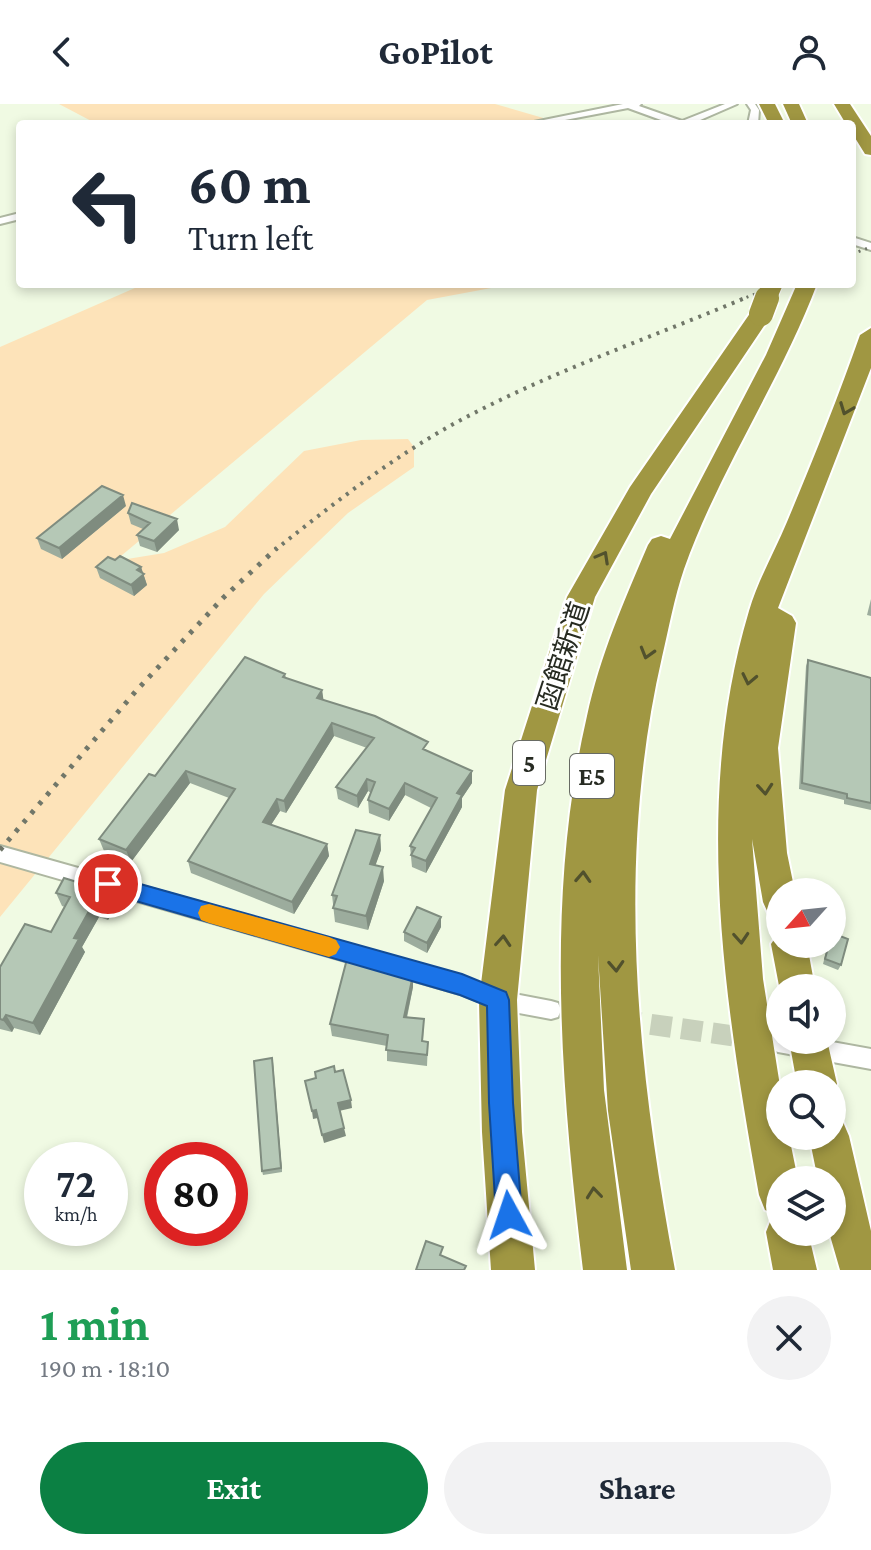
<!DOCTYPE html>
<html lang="en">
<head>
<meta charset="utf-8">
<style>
  :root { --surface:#fff; --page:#f2f2f3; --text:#1f2937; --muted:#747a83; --accent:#0b8043 }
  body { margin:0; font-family:"Crimson Pro","Noto Sans JP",serif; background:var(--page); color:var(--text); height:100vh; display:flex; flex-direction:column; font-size:30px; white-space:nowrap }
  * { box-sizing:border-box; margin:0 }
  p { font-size:26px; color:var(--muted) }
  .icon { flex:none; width:44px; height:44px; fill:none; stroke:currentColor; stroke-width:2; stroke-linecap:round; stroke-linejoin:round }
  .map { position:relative; height:1166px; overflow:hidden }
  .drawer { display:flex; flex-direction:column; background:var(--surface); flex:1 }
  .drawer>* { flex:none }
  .top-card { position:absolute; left:16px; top:16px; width:840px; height:168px; border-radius:8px; box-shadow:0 4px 12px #0003; background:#fff; color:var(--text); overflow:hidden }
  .needle { width:52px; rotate:243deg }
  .tools { position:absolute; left:766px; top:774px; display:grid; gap:16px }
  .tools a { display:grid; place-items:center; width:80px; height:80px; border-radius:50%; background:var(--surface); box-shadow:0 4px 12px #0003; font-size:40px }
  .speed { position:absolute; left:24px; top:1038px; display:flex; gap:16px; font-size:40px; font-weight:700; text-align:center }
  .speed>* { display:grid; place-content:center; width:104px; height:104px; border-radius:50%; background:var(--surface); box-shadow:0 4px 12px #0003; line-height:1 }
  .speed small { font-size:20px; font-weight:400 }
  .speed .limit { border:12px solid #d22; background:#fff; color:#111 }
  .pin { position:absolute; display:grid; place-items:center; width:68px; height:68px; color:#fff; margin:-34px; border:4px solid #fff; border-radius:50%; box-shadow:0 2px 8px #0007 }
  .me { position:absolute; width:88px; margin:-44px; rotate:355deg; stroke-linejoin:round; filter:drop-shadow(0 0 6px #0008) }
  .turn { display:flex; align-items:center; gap:28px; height:168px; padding:0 40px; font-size:36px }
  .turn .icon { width:104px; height:104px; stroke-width:2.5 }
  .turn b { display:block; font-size:56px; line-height:68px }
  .round { display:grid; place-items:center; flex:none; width:84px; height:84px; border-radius:42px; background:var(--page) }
  .head { display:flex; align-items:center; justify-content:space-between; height:136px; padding:0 40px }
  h1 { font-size:48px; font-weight:700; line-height:60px; color:#1e9e55 }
  .action { display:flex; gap:16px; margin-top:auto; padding:16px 40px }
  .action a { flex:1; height:92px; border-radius:48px; background:var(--accent); color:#fff; font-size:32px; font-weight:700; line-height:92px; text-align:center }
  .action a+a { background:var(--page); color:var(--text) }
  header { display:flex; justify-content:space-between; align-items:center; height:104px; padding:0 40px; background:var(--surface); font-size:36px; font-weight:700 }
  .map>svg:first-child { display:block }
  .green { fill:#fde3b9 }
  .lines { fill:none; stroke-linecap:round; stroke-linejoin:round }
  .street-tunnel { stroke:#c8d1bc; stroke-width:21; stroke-dasharray:21 10; stroke-linecap:butt }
  .street-casing { stroke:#aeb7a1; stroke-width:4 }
  .highway-casing { stroke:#fff; stroke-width:4 }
  .street { fill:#fff; fill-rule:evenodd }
  .highway { fill:#a09742; fill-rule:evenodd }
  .rail-far2 { stroke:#717769; stroke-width:3; stroke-dasharray:2 5; stroke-linecap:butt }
  .rail-far1 { stroke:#717769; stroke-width:4; stroke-dasharray:3 6; stroke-linecap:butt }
  .rail { stroke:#717769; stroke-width:5; stroke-dasharray:4 8; stroke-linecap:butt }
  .highway-bridge-far1-casing { stroke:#fff; stroke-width:21; stroke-linecap:butt }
  .highway-bridge-casing { stroke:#fff; stroke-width:27; stroke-linecap:butt }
  .highway-bridge-far1 { stroke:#a09742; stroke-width:19 }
  .highway-bridge { stroke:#a09742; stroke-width:24 }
  .wall { fill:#9cac9d }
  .shaded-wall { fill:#7f8c7f }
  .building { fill:#b5c8b6; stroke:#7f8c7f; stroke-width:2 }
  .oneway { stroke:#51512d }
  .route { fill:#1a73e8; stroke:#114b97; stroke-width:2 }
  .slow { fill:#f59e0b }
  .labels { text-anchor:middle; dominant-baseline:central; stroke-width:6; stroke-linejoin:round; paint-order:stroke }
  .shield { fill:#fff; stroke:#686b64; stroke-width:2 }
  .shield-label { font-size:26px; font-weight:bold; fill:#272b22 }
  .street-label { font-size:28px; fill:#272b22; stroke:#fff }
</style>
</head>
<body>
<header><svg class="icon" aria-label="back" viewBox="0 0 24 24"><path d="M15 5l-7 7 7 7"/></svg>GoPilot<svg class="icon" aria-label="person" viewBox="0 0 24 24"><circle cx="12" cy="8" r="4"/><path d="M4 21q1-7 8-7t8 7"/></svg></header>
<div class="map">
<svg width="871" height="1166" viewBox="0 0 871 1166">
  <rect width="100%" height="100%" fill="#f0fae3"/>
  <path class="green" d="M59 0H495L564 20H97Z
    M144 180H513L427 196 115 457 164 449 225 423 304 347 361 336 408 335 414 343V363L348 409 264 490 0 813V243Z"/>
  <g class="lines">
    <path class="street-tunnel" d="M620 916 755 935"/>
    <defs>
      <path id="street" d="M623 0H641L639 2 682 17 725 0H737L691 20H672L628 4 544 20H524Z
        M747 0H755L759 6 758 20H748L751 6Z
        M20 109V115L0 120V114Z
        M852 133 871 139V146L852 140Z
        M0 742 462 872 499 887 551 897 558 899 561 906 558 913 551 915 498 905 460 890 0 758Z
        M778 928 780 936H821L871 945V965L778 948 771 945 768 938 771 931Z"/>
      <path id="highway" d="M759 0H775L785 20H769Z
        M783 0H799L808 20H792Z
        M834 0H850L871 32V51L865 50 852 29V20H846Z
        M797 180H817C780 278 719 366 684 465 674 494 669 524 662 553 615 758 637 962 675 1166H631L608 1007 598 851 604 986 627 1166H583C561 983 545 793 587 612 600 552 624 497 648 441L652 435 661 432 670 435 766 251Z
        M761 204 772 210 651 390 595 493 537 686 517 896 522 1028 535 1166H491L482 1028 479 896 505 686 567 493 630 383 753 205Z
        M871 224V264L778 504 792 512 796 519 778 644 787 749 795 788H780V813L768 809 763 798 752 735 763 875 780 982V1032H789L798 1076H780V1128H808L817 1166H773L766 1128 772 1113 777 1111 765 1106 759 1091C725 900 692 697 749 507 758 476 775 447 787 418 813 356 838 294 860 231Z
        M780 827V840H807L815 884H780V887L771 840Z
        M789 936H827L837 980 832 991V980H797Z
        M832 1013 843 1018 849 1032 871 1127V1166H840L829 1128H832V1076H818L809 1032H832Z"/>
    </defs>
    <use href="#street" class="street-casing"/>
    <use href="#highway" class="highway-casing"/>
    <use href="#street" class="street"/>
    <use href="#highway" class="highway"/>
    <path class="rail-far2" d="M852 150 871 143
      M740 196 780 180"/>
    <path class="rail-far1" d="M275 446C333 400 394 352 459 317 550 268 650 234 745 194"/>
    <path class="rail" d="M0 746 136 587 223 494 277 444"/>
    <defs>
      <path id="highway-bridge-far1" d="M766 196 773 180"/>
      <path id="highway-bridge" d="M761 210 767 194"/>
    </defs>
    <use href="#highway-bridge-far1" class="highway-bridge-far1-casing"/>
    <use href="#highway-bridge" class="highway-bridge-casing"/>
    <use href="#highway-bridge-far1" class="highway-bridge-far1"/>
    <use href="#highway-bridge" class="highway-bridge"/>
  </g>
  <path class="wall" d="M126 402 62 455 41 445 37 434Z
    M128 409 179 426 157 448 140 442 137 431 143 425 131 420Z
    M115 456 141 463 147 481 134 492 100 474 96 463Z
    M871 495V512L867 511Z
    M808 556 871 574V706L844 700V696L799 685 806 562Z
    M285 570 286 574 322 586 323 596 428 647 472 679 462 694V703L426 769 412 763 410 742 431 704 405 691 389 717 369 709 368 696 371 689 368 687 358 704 338 695 336 683 367 644 334 632 286 709 280 707 271 721 327 740 329 752 294 810 191 769 188 757 229 694 190 679 131 758 104 747 99 735 155 672Z
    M380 731 381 746 375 761 384 777 368 826 335 818 332 791Z
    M56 789 116 801 108 816 99 813 82 843 85 848 40 931 14 924 12 928 0 925V863L51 828 65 803 62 802Z
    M441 823 427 849 404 837V828Z
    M828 840H832L841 861 838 866 823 860Z
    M372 859V864L413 871V883L407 914 424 915 423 937 428 938 427 962 387 957V942L332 932 330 920Z
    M272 954 282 1068 263 1071 262 1067Z"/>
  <path class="shaded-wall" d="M123 391 126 402 62 455 59 444Z
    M177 415 179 426 157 448 154 437Z
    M141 463 147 481 134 492 131 481 137 466Z
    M322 586 324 599 317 594Z
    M332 619 334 632 286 709 284 697Z
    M186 667 190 679 131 758 126 746Z
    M472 667V679L462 694V703L426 769V757L457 689Z
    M367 675 368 687 358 704 357 692Z
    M405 679V691L389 717V705Z
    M277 695 280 707 265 730 263 718Z
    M380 731 381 746 371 774 370 760Z
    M327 740 329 752 294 810 292 798Z
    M383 763 384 777 368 826 366 812Z
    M110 788 116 801 108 816 102 802Z
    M93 800 99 813 82 843 85 848 40 931 33 919 74 834Z
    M441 813V823L427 849V839Z
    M413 871V883L404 925V913Z
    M6 911 14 924 12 928 3 916Z
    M272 954 273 958 282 1068 281 1064Z
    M351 996 352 1004 339 1007 338 999Z
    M316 1006 318 1014 313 1015 312 1007Z
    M344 1024 346 1032 324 1039 322 1031Z"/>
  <path class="building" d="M102 382 123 391 59 444 37 434Z
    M132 399 177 415 154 437 137 431 150 419 128 409Z
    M120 452 141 463 137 466 144 470 131 481 96 463 108 453 115 456Z
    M245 553 285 570 283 573 322 586 317 594 375 612 428 638 423 645 472 667 457 689 462 691 426 757 411 751 415 744 410 742 437 694 405 679 389 705 368 696 375 678 367 675 357 692 336 683 374 634 332 619 284 697 277 695 263 718 327 740 292 798 188 757 235 685 186 667 126 746 99 735 149 670 155 672Z
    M808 556 871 574V699L847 694V690L802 679Z
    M356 726 380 731 370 760 383 763 366 812 333 804 337 792 332 791Z
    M64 774 110 788 102 802 93 800 74 834 79 835 33 919 6 911 3 916 0 915V863L25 820 51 828 70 793 56 789Z
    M417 803 441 813 427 839 404 828Z
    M832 829 848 835 841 861 825 855 829 840H832Z
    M347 855 372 859 370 864 413 871 404 913 424 915 422 937 428 938 427 951 386 946 388 931 330 920Z
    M272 954 281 1064 262 1067 254 957Z
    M334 962 335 968 343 966 351 996 338 999 344 1024 322 1031 316 1006 312 1007 305 977 316 974 315 968Z
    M426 1137 443 1143 440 1151 466 1162 464 1166H416Z"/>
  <defs><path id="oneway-chevron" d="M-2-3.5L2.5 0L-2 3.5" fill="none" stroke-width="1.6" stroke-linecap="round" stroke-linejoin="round" transform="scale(2)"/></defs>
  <g class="oneway">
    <use href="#oneway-chevron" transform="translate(846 305) rotate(111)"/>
    <use href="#oneway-chevron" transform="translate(603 453) rotate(-61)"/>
    <use href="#oneway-chevron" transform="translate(647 549) rotate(106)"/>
    <use href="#oneway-chevron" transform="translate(749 575) rotate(102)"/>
    <use href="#oneway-chevron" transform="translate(765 685) rotate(85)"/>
    <use href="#oneway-chevron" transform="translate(583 773) rotate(-87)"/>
    <use href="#oneway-chevron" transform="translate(741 834) rotate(86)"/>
    <use href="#oneway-chevron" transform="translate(503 837) rotate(-86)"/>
    <use href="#oneway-chevron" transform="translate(616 862) rotate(87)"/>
    <use href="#oneway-chevron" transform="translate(594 1089) rotate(-96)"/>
  </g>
  <path class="route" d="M108 771 462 870 506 888 509 896 513 999 522 1111 518 1120 509 1124 500 1120 496 1111 489 999 487 902 460 891 101 787 98 780 101 774Z"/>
  <path class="slow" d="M209 800 329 833 336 836 340 843 336 850 329 853 209 819 201 816 198 809 201 802Z"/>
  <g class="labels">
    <g class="shield">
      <rect x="513" y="637" width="32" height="44" rx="6"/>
      <rect x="570" y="650" width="44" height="44" rx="6"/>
    </g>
    <g class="shield-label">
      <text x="529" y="659">5</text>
      <text x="592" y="672">E5</text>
    </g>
    <g class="street-label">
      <text transform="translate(563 552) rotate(-72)">函館新道</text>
    </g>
  </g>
</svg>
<div class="tools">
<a><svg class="needle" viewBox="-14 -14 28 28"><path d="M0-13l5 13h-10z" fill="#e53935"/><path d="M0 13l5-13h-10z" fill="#747a83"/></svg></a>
<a><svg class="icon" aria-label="sound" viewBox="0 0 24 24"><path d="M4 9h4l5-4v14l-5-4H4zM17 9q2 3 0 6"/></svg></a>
<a><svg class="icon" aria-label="search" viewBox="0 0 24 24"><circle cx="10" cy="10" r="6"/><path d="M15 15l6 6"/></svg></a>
<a><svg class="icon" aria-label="layers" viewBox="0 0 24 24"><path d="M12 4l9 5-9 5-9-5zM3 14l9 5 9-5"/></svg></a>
</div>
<div class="speed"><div>72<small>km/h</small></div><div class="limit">80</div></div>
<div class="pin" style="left:108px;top:780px;background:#d93025"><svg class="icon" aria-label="arrive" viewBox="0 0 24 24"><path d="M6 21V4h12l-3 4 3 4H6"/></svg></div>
<svg class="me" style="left:509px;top:1111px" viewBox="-20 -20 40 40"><path d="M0-17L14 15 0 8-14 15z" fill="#1a73e8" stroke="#fff" stroke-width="4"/></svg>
<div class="top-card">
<div class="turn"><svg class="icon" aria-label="left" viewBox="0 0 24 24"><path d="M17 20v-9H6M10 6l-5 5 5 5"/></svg><div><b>60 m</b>Turn left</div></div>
</div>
</div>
<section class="drawer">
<div class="head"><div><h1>1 min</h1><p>190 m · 18:10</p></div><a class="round"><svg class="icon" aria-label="close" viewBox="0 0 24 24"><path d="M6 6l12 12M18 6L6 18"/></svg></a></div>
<div class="action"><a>Exit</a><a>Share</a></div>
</section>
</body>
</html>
